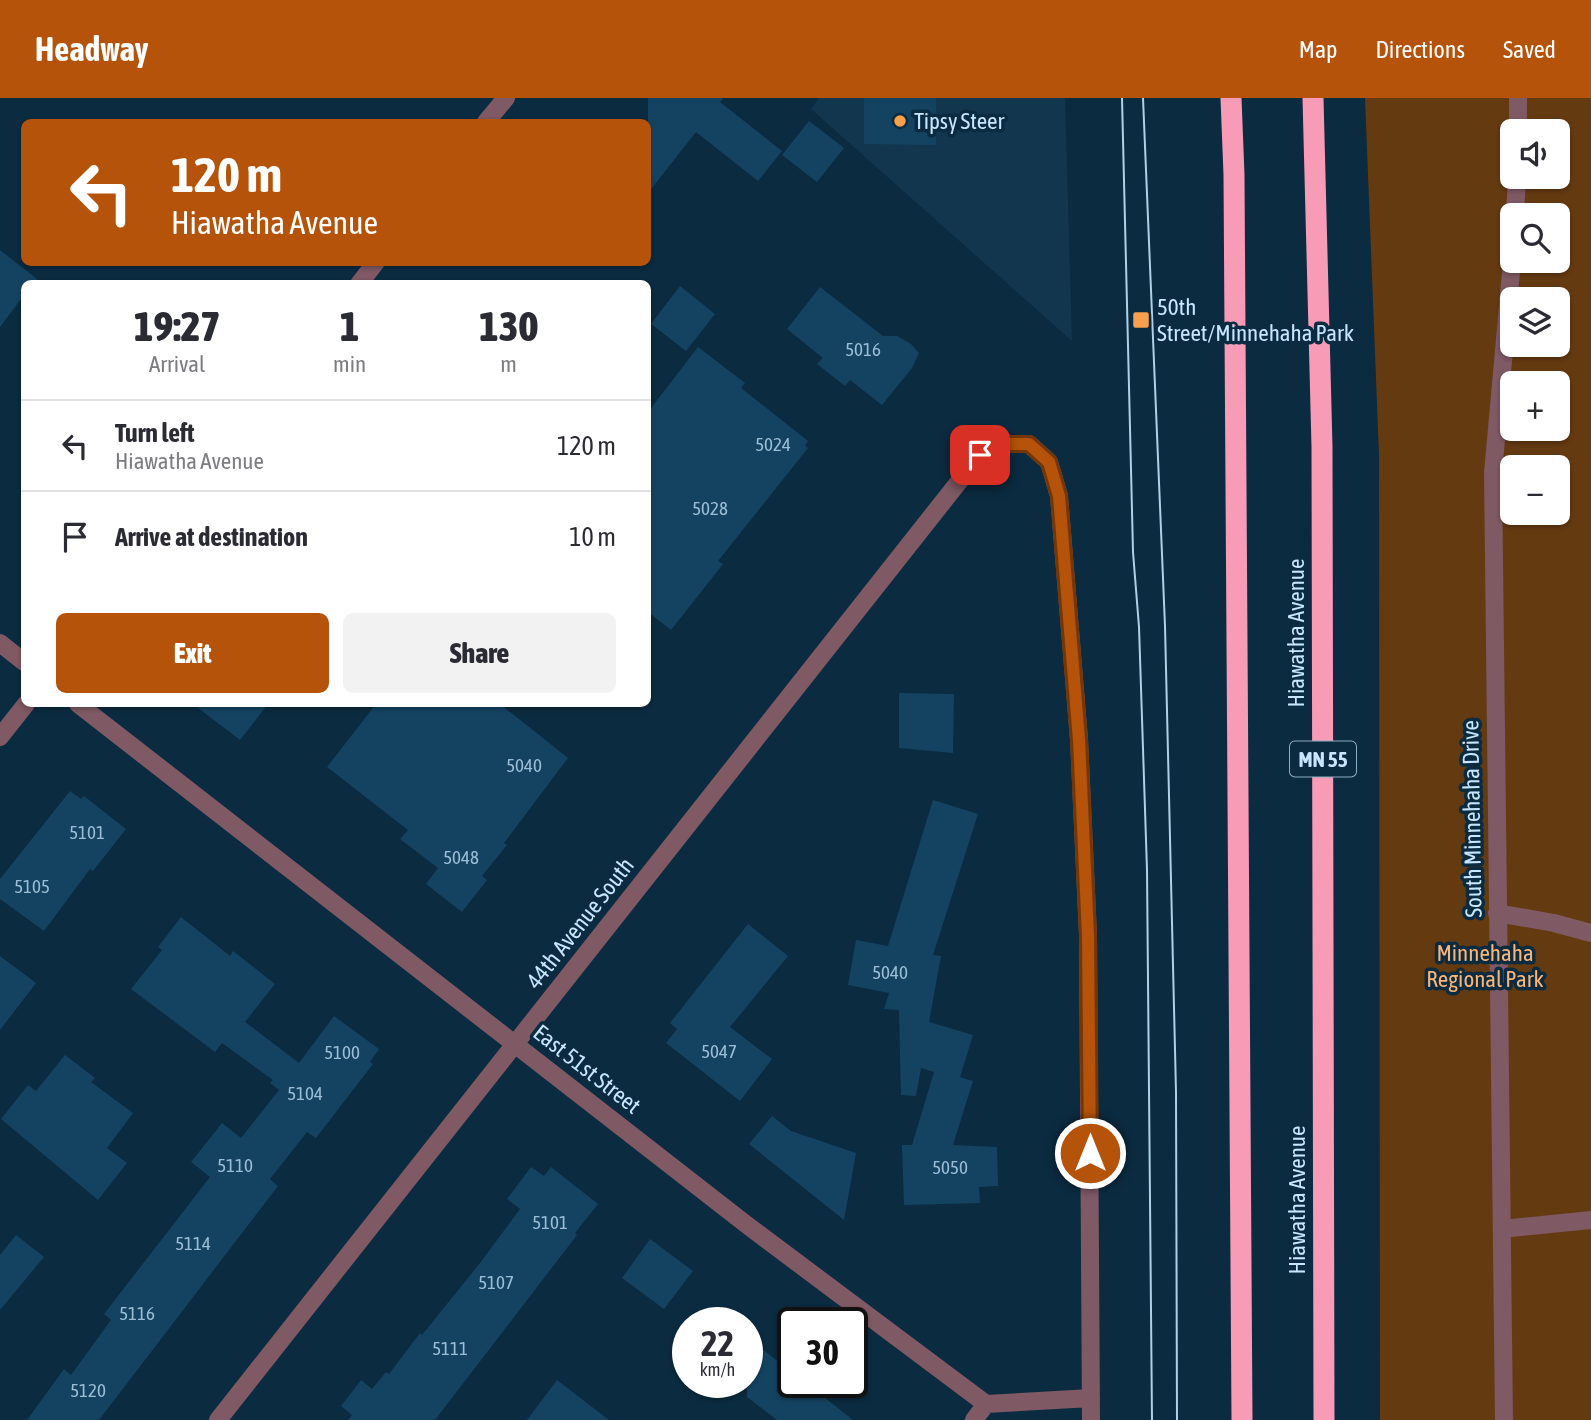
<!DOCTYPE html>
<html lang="en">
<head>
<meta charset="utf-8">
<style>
  :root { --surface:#fff; --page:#f2f2f3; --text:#2b2b33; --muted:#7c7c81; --line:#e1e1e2; --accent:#b45309 }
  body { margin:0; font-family:"Asap Condensed",sans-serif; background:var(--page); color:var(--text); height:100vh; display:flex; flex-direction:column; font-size:26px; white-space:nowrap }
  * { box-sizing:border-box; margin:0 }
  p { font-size:23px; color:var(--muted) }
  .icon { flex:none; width:38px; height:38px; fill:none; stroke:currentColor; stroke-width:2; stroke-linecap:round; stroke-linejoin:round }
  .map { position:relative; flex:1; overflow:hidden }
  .drawer { position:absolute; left:21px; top:182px; width:630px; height:427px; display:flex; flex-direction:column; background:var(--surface); border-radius:10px; box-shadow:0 2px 5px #0004 }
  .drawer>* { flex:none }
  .banner { position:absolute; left:21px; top:21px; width:630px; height:147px; border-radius:10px; box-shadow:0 2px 5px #0004; background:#b45309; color:#fff; overflow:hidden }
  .controls { position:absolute; left:1500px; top:21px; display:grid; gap:14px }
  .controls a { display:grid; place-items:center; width:70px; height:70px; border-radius:10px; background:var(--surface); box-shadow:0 2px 5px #0004; font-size:35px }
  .speed { position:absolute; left:672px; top:1209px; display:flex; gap:14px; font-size:35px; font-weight:700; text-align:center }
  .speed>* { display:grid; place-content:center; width:91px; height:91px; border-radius:50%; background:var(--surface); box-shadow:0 2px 5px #0004; line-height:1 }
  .speed small { font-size:18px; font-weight:400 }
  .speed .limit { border:4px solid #111; border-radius:10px; background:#fff; color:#111 }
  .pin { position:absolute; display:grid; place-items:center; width:60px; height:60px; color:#fff; margin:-30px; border-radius:14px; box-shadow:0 4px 10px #0006 }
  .me { position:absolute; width:77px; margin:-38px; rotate:0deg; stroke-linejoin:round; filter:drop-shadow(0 0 5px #0008) }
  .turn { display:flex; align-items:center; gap:24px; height:147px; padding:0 35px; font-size:32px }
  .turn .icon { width:91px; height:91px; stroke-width:2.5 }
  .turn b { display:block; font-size:49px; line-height:60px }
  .eta { display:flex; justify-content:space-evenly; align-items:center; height:119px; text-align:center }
  .eta b { font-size:42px; font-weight:800; line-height:49px }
  .action { display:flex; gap:14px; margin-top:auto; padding:14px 35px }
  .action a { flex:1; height:80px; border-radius:10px; background:var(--accent); color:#fff; font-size:28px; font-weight:800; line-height:80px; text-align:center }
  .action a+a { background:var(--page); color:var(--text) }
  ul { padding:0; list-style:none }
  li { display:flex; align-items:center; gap:21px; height:91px; padding:0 35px; border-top:2px solid var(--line) }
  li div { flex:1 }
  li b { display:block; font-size:26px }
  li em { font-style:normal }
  header { display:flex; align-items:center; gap:42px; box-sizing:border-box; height:98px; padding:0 35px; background:var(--accent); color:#fff }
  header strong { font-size:33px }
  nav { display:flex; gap:38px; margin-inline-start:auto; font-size:24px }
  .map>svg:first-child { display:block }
  .built { fill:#11364e }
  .green { fill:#643a11; fill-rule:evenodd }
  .building { fill:#144361 }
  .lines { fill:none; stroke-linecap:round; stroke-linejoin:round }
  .minor { stroke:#7f5964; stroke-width:18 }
  .highway { stroke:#f79bb6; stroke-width:21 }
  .tram { stroke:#b1cfe6; stroke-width:2 }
  .route-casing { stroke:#753606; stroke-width:18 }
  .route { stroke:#b45309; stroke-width:12 }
  .poi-dot { fill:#f9a04c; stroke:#0b2b40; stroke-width:2.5 }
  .labels { text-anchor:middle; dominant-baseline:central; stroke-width:7; stroke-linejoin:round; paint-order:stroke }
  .number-label { font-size:19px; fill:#9bbdd6 }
  .shield { fill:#0b2b40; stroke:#8faec4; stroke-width:2 }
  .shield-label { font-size:21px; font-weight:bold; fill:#c8e6fd }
  .poi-label { font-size:23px; fill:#c8e6fd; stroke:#0b2b40; text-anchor:start }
  .street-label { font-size:23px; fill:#c8e6fd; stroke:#0b2b40 }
  .park-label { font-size:23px; fill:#fdb577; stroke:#0b2b40 }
</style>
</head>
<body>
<header>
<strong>Headway</strong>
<nav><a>Map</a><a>Directions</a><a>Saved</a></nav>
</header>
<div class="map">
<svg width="1591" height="1322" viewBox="0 0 1591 1322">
  <rect width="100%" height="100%" fill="#0b2b40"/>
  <path class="built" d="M819 0H1065L1072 243 811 11Z"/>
  <path class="green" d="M1365 0H1591V1322H1380L1379 357ZM1512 33H1558V79H1512ZM1512 117H1558V163H1512ZM1512 201H1558V247H1512ZM1512 285H1558V331H1512ZM1512 369H1558V415H1512Z"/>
  <path class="building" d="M648 0H723L720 4 782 53 758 83 696 34 648 95Z
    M864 0H936V47L864 46Z
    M809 23 844 50 817 84 782 57Z
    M0 152 37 181 34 186H24V197L0 229Z
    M680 188 715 216 686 253 651 226Z
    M820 189 883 238H897L911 246 919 255 912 270 882 307 850 282 845 288 817 266 823 260 787 231Z
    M698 249 745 285 741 290 808 343 805 348 808 350 718 463 723 466 671 532 648 514V314Z
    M899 595 954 596 953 655 899 650Z
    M193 606H268L240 642Z
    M376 606H500L568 660 504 745 507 747 482 778 487 782 462 814 426 786 438 770 400 741 408 732 327 669Z
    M70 693 81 701 84 698 126 731 93 773 90 771 44 833 0 801V781Z
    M933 702 978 716 933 857 941 858 929 924 973 937 960 979 973 983 953 1047 997 1049 998 1088 979 1089 980 1105 904 1107 902 1047H912L934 974 921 970 916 998 901 997 899 912 884 911 889 895 848 887 856 842 888 848Z
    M181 819 230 858 233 853 275 886 245 924 299 965 334 918 379 951 370 964 373 966 316 1040 307 1034 270 1081 278 1088 99 1322H27L64 1271 71 1277 111 1222 104 1216 210 1079 191 1064 222 1025 241 1040 279 992 270 985 273 982 222 945 215 954 131 891 162 852 158 849Z
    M748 826 788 858 730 929 772 961 740 1003 666 945 677 931 670 925Z
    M0 858 36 885 0 932Z
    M65 957 95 980 91 984 133 1015 107 1050 127 1065 98 1102 1 1021 28 987 36 993Z
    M772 1018 791 1033 856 1055 844 1122 749 1046Z
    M531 1069 544 1078 551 1069 598 1106 575 1135 577 1137 435 1322H348L352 1317 341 1308 361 1282 372 1291 386 1274 389 1276 420 1235 422 1237 480 1165 520 1111 507 1101Z
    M16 1137 44 1159 0 1212V1157Z
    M650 1141 693 1173 664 1211 622 1180Z
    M747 1239 793 1275V1284H805L853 1322H777L747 1299Z
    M557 1282 609 1322H527Z"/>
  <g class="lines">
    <path class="minor" d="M486 24 506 0
      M1518 33V0
      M1515 117 1517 79
      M359 186 376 164
      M0 545 24 564
      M78 606 747 1127 986 1306 1091 1300
      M0 639 26 606
      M1497 815 1554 825 1591 835
      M1502 1131 1591 1122
      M218 1322 980 357 1003 346H1029L1049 364 1059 398 1079 641 1088 837 1091 1322
      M974 1322 986 1306
      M1504 1322 1493 375 1512 163"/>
    <path class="highway" d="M1231 0 1234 77 1242 1322
      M1313 0 1322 349 1324 1322"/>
    <path class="tram" d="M1122 0 1133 454 1139 529 1147 772 1152 1322
      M1143 0 1165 528 1176 994 1177 1322"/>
  </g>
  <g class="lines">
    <defs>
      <path id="route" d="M980 357 1003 346H1029L1049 364 1059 398 1079 642 1088 837 1090 1055"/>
    </defs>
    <use href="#route" class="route-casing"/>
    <use href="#route" class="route"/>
  </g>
  <g class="poi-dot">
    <circle cx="900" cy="23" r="7"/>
    <rect x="1132" y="213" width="18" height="18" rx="3.5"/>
  </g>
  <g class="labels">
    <g class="number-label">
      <text x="863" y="251">5016</text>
      <text x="773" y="346">5024</text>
      <text x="710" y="410">5028</text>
      <text x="524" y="667">5040</text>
      <text x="87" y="734">5101</text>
      <text x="461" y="759">5048</text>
      <text x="32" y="788">5105</text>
      <text x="890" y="874">5040</text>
      <text x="719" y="953">5047</text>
      <text x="342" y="954">5100</text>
      <text x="305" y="995">5104</text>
      <text x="235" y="1067">5110</text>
      <text x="950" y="1069">5050</text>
      <text x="550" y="1124">5101</text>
      <text x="193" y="1145">5114</text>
      <text x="496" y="1184">5107</text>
      <text x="137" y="1215">5116</text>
      <text x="450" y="1250">5111</text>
      <text x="88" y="1292">5120</text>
    </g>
    <rect class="shield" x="1290" y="643.5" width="66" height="35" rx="5"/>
    <g class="shield-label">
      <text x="1323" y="661">MN 55</text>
    </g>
    <g class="poi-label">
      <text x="914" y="23">Tipsy Steer</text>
      <text x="1157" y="209">50th<tspan x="1157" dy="26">Street/Minnehaha Park</tspan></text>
    </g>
    <g class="street-label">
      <text transform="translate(1296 535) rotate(-90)">Hiawatha Avenue</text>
      <text transform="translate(1472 721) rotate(-91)">South Minnehaha Drive</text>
      <text transform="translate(580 825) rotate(-52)">44th Avenue South</text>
      <text transform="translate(587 971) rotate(38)">East 51st Street</text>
      <text transform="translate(1297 1102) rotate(-90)">Hiawatha Avenue</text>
    </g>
    <g class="park-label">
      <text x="1485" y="855">Minnehaha<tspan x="1485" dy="26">Regional Park</tspan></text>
    </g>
  </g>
</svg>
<div class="controls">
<a><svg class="icon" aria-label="sound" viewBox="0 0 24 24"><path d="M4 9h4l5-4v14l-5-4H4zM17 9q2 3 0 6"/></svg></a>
<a><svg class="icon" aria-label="search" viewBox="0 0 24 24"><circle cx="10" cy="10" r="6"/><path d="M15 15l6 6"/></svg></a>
<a><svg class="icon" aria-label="layers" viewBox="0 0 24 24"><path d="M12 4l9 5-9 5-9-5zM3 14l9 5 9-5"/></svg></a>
<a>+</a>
<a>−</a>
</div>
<div class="speed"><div>22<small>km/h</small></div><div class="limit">30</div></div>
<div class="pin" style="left:980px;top:357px;background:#d93025"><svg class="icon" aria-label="arrive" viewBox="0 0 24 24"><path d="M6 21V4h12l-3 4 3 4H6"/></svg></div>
<svg class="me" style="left:1090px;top:1055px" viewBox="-20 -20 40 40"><circle r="17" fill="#b45309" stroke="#fff" stroke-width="3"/><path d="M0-11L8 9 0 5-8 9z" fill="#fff"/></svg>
<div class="banner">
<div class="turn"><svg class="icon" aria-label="left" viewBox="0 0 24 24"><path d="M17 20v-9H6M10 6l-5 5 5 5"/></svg><div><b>120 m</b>Hiawatha Avenue</div></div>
</div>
<section class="drawer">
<div class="eta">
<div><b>19:27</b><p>Arrival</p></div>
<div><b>1</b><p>min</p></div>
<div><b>130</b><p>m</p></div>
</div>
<ul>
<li><svg class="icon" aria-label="left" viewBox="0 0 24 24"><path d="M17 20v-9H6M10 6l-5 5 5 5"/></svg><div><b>Turn left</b><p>Hiawatha Avenue</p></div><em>120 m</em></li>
<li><svg class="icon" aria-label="arrive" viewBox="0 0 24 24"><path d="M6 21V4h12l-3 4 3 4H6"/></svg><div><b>Arrive at destination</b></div><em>10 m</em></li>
</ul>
<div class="action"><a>Exit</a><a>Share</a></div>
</section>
</div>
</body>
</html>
